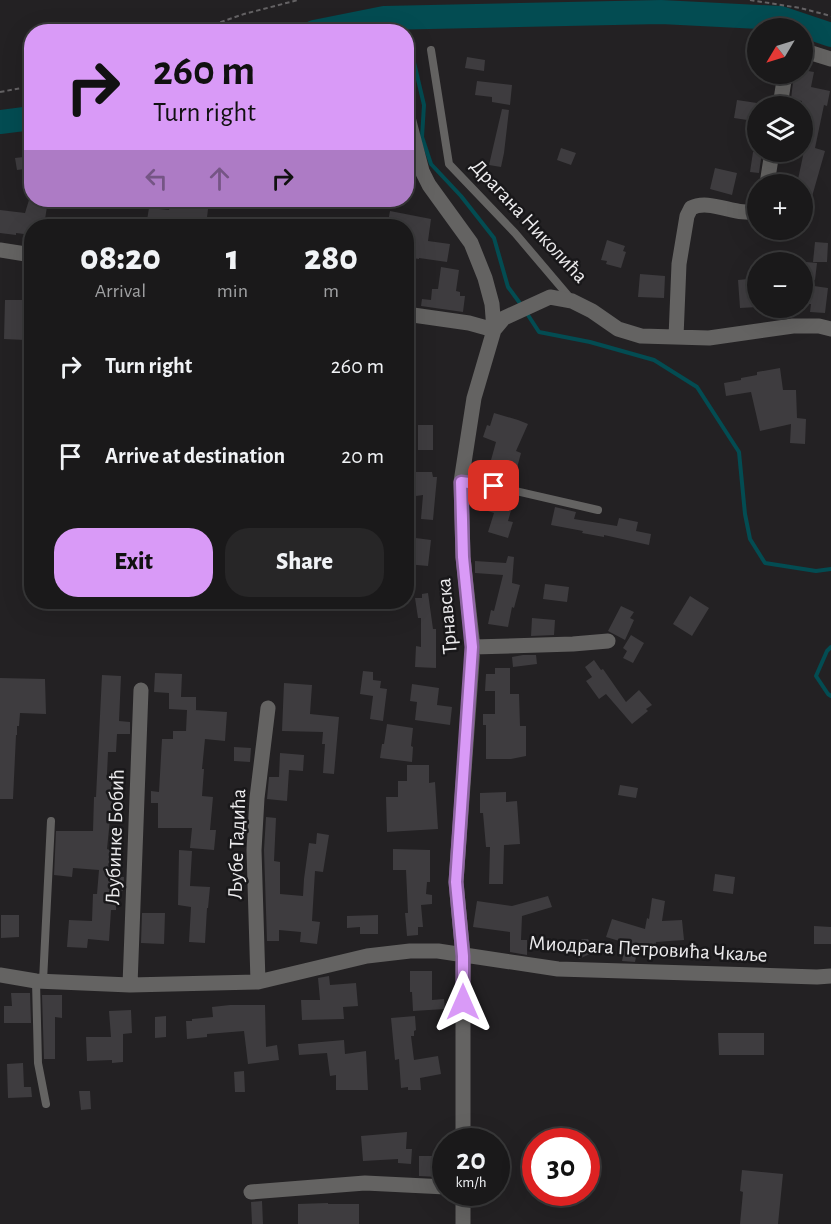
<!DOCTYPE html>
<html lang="en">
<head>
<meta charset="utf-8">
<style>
  :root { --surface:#1a191a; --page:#272627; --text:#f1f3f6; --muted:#9fa0a2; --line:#383839; --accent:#d99af7 }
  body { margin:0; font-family:"Alegreya Sans",sans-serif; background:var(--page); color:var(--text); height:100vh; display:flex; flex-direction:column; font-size:22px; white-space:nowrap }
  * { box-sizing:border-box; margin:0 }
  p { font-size:20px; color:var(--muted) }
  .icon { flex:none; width:33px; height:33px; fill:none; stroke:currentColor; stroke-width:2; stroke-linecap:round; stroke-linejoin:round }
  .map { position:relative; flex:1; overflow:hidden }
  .details { position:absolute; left:24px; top:219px; width:390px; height:390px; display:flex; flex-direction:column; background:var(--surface); border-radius:24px; box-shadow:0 6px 24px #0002,0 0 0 2px var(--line) }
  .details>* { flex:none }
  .hud { position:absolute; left:24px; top:24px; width:390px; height:183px; border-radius:24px; box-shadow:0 6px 24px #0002,0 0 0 2px var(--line); background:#d99af7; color:#111; overflow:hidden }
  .needle { width:39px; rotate:232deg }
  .controls { position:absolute; left:747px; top:18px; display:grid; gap:12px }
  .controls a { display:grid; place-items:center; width:66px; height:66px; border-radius:50%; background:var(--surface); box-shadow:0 6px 24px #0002,0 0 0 2px var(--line); font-size:30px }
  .speed { position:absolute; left:432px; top:1128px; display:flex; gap:12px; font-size:30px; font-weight:700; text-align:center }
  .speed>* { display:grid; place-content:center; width:78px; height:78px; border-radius:50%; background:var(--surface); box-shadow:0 6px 24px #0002,0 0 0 2px var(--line); line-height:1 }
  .speed small { font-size:15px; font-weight:400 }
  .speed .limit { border:9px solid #d22; background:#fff; color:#111 }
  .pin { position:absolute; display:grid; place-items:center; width:51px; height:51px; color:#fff; margin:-26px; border-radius:12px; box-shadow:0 3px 9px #0006 }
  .me { position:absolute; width:66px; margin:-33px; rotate:0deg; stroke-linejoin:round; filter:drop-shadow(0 0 4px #0008) }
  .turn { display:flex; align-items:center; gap:21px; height:126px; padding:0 30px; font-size:27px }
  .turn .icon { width:78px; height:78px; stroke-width:2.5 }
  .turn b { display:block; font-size:42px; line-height:51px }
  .lanes { display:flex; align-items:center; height:57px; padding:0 30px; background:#0003; justify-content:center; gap:30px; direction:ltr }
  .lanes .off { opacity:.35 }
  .eta { display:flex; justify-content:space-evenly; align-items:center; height:102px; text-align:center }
  .eta b { font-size:36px; font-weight:800; line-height:42px }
  .action { display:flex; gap:12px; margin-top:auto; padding:12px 30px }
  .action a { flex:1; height:69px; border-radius:24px; background:var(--accent); color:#111; font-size:24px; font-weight:800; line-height:69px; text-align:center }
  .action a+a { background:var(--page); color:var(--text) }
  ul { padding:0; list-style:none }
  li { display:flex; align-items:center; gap:18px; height:90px; padding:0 30px }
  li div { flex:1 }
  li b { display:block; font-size:22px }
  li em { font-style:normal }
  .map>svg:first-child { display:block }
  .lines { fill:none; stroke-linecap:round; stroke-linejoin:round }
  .stream { stroke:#034c52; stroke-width:4 }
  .river { stroke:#034c52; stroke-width:24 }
  .building { fill:#3e3c3f }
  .path { stroke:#646264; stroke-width:2; stroke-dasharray:4.5 3; stroke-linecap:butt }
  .lane { stroke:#646362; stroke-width:8 }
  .street { stroke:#646362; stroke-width:15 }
  .route-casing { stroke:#8d64a1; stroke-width:15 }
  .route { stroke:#d99af7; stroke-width:10 }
  .labels { text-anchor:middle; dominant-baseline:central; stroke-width:5; stroke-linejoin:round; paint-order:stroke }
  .street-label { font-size:21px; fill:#ecebed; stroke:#19181a }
</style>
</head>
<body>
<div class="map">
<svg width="831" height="1224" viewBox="0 0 831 1224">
  <rect width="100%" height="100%" fill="#232123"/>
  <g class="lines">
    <path class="stream" d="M384 18 395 32
      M406 46 412 54 424 105 422 137 431 164 461 196 494 238 508 287 522 306
      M526 312 539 332 590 342 654 360 697 387 739 452 745 514 750 539 765 563 816 571 831 569
      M831 647 827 651 816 676 828 694 831 696"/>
    <path class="river" d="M314 32 384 18 661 12 781 18 831 35
      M0 122 32 118"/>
  </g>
  <path class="building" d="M467 57 485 60 484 71 465 68Z
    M802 70 814 72 811 87 830 91 827 106 824 105 815 148 825 151 805 221H802V184H797L807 137 802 136V101L791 99 794 74H802Z
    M477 81 512 85 510 105 492 102V97L475 95Z
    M737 100 757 103 754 121 734 118Z
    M502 109 509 110 504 153 501 167 489 165Z
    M561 148 576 153 571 165 557 160Z
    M753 152H762L759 173 750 172Z
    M32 156V168L17 170 15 158Z
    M715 168 737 173 732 195 710 189Z
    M29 200H48L44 226H32V235L16 233V235L0 233V210L25 213Z
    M170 204 208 209 206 226H146L149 208 169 210Z
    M390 211 431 219 428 241 450 244 447 262 419 258V259L406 257V225L388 222Z
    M607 240 625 246 623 251 626 252 621 268 606 264 607 261 601 260Z
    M815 242 828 243 827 262H813Z
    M806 262 817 263 815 280 805 279V275H802V263L806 264Z
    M441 267 459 270 456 291 460 292V296H465L463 312 421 306 422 299 431 300 432 289H438Z
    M640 274 665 276 664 298 638 297Z
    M758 278V307L740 308 738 280Z
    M807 285 828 288 825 313 810 312 811 304H805Z
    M5 300H27L25 340 4 339Z
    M780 368 783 390H796L797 418 806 419 805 444 790 443 791 424 760 431 751 392 726 396 724 383 741 380V378L757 375V372Z
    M494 413 518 420 528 424 516 451 521 453 514 479 488 471 496 442 483 437 487 425 490 426Z
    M418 425H433V450H418Z
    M416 472H432L433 477H437L433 520 421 519 423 495 416 496Z
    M489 499 512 507 508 521 513 522 508 538 488 532 494 513 485 510Z
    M555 507 576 512 574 519 617 526 619 518 638 522 636 531 651 534 649 545 604 535V537L582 533 583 531 551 525Z
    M408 537 431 540 428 566 406 564Z
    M508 556 514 557 512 583 520 585 514 608 512 607 508 627 488 624 491 610 494 611 503 575 475 573V561L506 563Z
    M545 584 569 587 567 602 543 599Z
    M428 593 433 629H436V668L415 667 416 646 421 647V618H418L415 598H422V594Z
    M690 596 709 608 692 636 673 624Z
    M621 606 634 612 630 618 634 620 625 640 608 631Z
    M532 618 555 620 554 635 531 636Z
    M631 635 644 643 633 663 623 658 627 651 623 648Z
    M523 655H536L537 664 513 667 512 657Z
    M594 660 601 670 603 669 626 702 639 690 652 705 646 709 648 711 632 724 606 694 599 699 586 681 592 677 585 667Z
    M495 668H510V694H519L520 726H526V756L511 759H486V725H483V714H495V691H485L486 674H495Z
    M363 671 373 672V680L381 681 380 688 387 689 383 721 370 719 373 696 360 694Z
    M155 673 182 674 181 697H196V710H194L227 712 225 741 205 739 202 769H204L202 796 213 797 210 830H216L214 850 190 848 192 828H158V803H151V791L159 792 162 739H173V731H186L187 710 169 709V693L154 692Z
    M102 675 121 676 119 721 130 722V734H117L116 752H108L107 774H113L112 819H110L107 849 110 850 108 876 124 877 123 891H117L116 910H111L109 941 88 939 87 948 67 947 69 920 92 921 93 894H97L99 870 73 868 72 877 54 875 56 831H93L94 797H96Z
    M0 678 45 679 46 714 20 713 19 726H17V735H16L13 799H0Z
    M284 683 312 685 310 714 339 717 334 774 323 773 325 744H322L323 732 282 731Z
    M412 684 439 688 437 705 452 707 450 725 415 720 417 702 410 701Z
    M387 724 413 728 411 746 413 747 412 762 380 758 382 744H384Z
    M234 747 251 748 250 762 234 761Z
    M280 753 304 755 303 771 289 770 287 801 267 799 269 777H279Z
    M407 765H429V783L435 782 438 829 387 832 386 797H398V781H407Z
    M620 785 638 788 636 798 618 795Z
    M506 792V802L517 801 520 844 504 845 503 884H489L490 847H486L483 813H480V793Z
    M266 817 276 818 274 861 280 862V894L303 896 304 879 309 843 316 844 317 833 329 835 323 872 315 871 312 921 320 922 317 944 300 942 301 932 279 930V941H267L264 850Z
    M393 849 430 850V882H427L426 894 432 895V904L421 905 423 927H418V935L407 936 405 913H408L406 870H393Z
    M179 850 192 851 190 886 210 887 208 908H207L205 943 189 942 191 907 178 905Z
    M715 874 735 877 733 894 713 891Z
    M548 896 552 907 522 916 521 940H527V955L510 952V932L473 927 477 901 512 906Z
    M652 898 665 901 662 921 682 920 684 940 656 942 654 955 637 952 635 962 622 961 626 943 606 937 612 919 645 929 647 918 649 919Z
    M142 913H165L164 944 141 943Z
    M1 915H19V937L1 938Z
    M378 915V934H360V927L347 928V916Z
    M814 926 831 927V944H814Z
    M583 939H588L592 948V953L579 959 572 944Z
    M410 971H432V1000L444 999 445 1009 413 1011 412 992H410Z
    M329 976 330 985 356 983 358 1006 343 1007 344 1019 302 1020 301 1000H320L318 978Z
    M11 993H30L31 1023H4V1006H12Z
    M42 995H62V1018L55 1017V1059H44Z
    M230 1005H265L266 1047 277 1045 279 1060 248 1064 244 1031 207 1034V1037L187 1039 186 1021H192V1019L213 1017 212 1007Z
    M131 1010 132 1033 123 1034V1062L112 1063V1060L87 1061 86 1037H111L109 1011Z
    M166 1016V1037L155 1038V1017Z
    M415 1016 416 1030 414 1031V1036H411L414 1060 438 1056 441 1074 420 1078 421 1090H408V1087L401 1088 399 1059 395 1060 391 1018Z
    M718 1033H764V1055H719Z
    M344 1040 345 1054 366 1051 368 1090H336V1075L330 1076 327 1053 299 1055 298 1044Z
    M23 1063 24 1087H31L32 1097 8 1098 7 1064Z
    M244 1071 245 1092H235L234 1072Z
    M79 1091H90L91 1109 81 1110Z
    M407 1132 406 1149H412L411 1164 398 1163V1159L363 1161 361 1136Z
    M419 1156H438V1177L419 1176Z
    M742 1170 783 1174 778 1224H740L743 1192 740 1191Z
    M262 1201 263 1224H252L251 1202Z
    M328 1203V1204H359V1224H298V1204Z"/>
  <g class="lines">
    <path class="path" d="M750 0 800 8 831 16
      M192 32 244 14 298 0
      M0 92 32 86"/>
    <path class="lane" d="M431 50 449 164 515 233 571 299
      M461 482 494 486 598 510
      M36 981 38 1063 46 1104
      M43 981 51 821"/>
    <path class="street" d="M802 50 831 59
      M780 106 785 74
      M406 110 422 171 429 185 471 243 485 278 492 304 494 330 474 398 461 482 463 557 473 647 456 882 463 956V1142
      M767 184 772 152
      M0 250 32 255
      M406 314 469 323 494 330
      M494 330 504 318 550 297 572 301 592 311 618 329 641 336 709 338 793 326H819L831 329
      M676 337 679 264 687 216 691 208C710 198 737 217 758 211
      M473 647 573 644 608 641
      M0 975 36 981 130 985 258 982 367 956 410 951H438L558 969 817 977 831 976
      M258 982 254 850 257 798 268 708
      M130 985 141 690
      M251 1192 365 1183 446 1187
      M463 1192V1224"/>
  </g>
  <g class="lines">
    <defs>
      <path id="route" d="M463 1002V956L456 882 472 647 463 557 461 482 494 486"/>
    </defs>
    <use href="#route" class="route-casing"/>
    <use href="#route" class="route"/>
  </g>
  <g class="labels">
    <g class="street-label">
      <text transform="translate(529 221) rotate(47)">Драгана Николића</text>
      <text transform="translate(447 616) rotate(-95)">Трнавска</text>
      <text transform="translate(115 837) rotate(-88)">Љубинке Бобић</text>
      <text transform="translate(237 844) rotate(-88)">Љубе Тадића</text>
      <text transform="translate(648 949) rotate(3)">Миодрага Петровића Чкаље</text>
    </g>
  </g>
</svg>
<div class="controls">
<a><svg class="needle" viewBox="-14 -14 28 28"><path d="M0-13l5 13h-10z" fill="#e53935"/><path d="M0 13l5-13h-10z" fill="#9fa0a2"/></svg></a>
<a><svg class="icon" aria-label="layers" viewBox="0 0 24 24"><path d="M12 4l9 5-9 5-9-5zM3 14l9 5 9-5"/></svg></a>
<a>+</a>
<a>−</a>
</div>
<div class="speed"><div>20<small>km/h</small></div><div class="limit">30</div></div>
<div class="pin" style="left:494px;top:486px;background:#d93025"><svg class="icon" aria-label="arrive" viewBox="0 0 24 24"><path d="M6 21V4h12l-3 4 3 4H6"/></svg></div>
<svg class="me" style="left:463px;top:1002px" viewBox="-20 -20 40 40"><path d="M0-17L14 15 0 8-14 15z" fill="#d99af7" stroke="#fff" stroke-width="4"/></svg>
<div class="hud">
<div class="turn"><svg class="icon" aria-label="right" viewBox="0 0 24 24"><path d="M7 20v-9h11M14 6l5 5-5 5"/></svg><div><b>260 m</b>Turn right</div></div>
<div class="lanes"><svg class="icon off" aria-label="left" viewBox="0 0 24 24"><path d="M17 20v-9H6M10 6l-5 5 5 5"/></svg><svg class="icon off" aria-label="ahead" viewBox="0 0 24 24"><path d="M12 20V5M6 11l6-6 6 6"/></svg><svg class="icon" aria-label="right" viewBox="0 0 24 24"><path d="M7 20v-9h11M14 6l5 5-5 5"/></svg></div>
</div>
<section class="details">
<div class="eta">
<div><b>08:20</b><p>Arrival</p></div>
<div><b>1</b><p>min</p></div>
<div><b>280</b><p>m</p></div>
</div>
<ul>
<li><svg class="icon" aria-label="right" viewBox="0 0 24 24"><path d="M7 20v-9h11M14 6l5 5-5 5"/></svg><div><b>Turn right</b></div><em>260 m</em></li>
<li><svg class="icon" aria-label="arrive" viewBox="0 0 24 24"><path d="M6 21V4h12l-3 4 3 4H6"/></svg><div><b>Arrive at destination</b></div><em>20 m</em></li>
</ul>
<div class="action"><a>Exit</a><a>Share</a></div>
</section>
</div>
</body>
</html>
